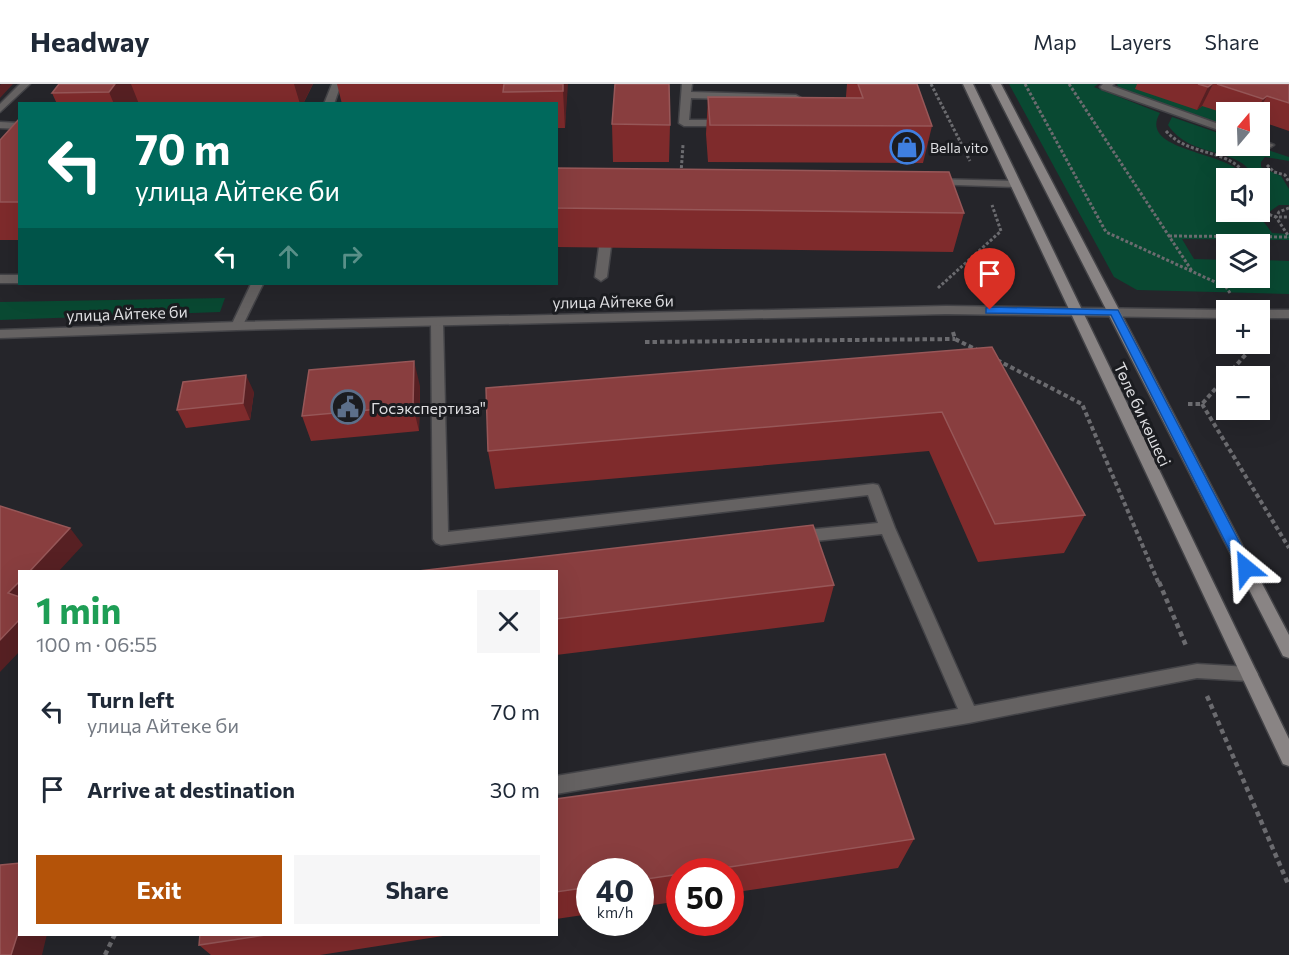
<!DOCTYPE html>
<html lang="en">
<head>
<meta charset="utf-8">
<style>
  :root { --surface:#fff; --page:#f6f6f7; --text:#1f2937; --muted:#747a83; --line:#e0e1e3; --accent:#b45309 }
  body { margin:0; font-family:Commissioner,sans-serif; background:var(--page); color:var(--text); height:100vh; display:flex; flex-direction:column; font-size:22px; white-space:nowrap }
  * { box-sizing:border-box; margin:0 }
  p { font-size:20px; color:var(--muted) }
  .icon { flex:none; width:33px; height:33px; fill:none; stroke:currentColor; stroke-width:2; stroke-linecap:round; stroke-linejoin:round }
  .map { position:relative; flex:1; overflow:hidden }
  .sheet { position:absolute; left:18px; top:486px; width:540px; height:366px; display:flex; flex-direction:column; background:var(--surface); border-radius:0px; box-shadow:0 6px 24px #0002 }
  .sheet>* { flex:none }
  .banner { position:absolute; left:18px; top:18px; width:540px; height:183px; border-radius:0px; box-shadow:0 6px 24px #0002; background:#00695c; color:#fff; overflow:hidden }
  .needle { width:39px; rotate:19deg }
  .controls { position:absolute; left:1216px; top:18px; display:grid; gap:12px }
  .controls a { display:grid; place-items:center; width:54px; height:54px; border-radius:0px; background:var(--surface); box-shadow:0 6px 24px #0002; font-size:30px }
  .speed { position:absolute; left:576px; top:774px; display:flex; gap:12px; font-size:30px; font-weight:700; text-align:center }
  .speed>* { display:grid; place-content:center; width:78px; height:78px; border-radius:50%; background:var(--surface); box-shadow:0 6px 24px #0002; line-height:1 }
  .speed small { font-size:15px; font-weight:400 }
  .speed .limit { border:9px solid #d22; background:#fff; color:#111 }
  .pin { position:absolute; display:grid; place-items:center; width:51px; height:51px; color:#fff; margin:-62px -26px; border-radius:50% 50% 50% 0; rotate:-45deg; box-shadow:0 0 6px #0007 }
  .pin .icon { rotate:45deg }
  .me { position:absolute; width:66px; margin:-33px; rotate:333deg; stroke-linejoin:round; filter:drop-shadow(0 0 4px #0008) }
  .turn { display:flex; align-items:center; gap:21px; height:126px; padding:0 18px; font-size:27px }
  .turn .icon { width:78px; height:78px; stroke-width:2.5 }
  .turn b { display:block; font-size:42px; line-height:51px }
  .lanes { display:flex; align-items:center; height:57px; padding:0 18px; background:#0003; justify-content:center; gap:30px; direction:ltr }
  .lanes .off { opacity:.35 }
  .round { display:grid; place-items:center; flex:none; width:63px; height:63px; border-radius:0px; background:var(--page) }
  .overview { display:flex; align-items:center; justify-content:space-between; height:102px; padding:0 18px }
  h1 { font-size:36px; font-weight:700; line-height:45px; color:#1e9e55 }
  .primary-button { display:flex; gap:12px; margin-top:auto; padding:12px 18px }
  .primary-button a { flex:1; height:69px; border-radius:0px; background:var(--accent); color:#fff; font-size:24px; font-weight:700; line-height:69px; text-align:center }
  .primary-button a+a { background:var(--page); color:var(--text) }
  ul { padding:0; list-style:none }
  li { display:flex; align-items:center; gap:18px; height:78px; padding:0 18px }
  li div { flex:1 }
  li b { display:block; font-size:22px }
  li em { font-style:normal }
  header { display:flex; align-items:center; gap:36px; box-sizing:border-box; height:84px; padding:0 30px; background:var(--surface); border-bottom:2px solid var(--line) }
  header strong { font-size:28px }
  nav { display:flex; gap:33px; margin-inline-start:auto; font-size:21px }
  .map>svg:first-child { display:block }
  .green { fill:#094932 }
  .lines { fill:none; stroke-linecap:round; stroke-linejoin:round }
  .service-casing { stroke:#434347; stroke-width:3 }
  .minor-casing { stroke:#434347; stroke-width:3 }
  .secondary-casing { stroke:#434347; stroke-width:3 }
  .path-far2 { stroke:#6b6b6f; stroke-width:3; stroke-dasharray:3 2; stroke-linecap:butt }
  .path-far1 { stroke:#6b6b6f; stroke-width:4; stroke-dasharray:4.5 3; stroke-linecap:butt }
  .path { stroke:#6b6b6f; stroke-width:4.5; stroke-dasharray:5 4; stroke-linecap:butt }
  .service { fill:#656262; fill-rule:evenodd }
  .minor { fill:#656262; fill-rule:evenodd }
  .secondary { fill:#898484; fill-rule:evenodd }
  .wall { fill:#7f2b2c }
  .shaded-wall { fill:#572023 }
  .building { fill:#893e3f; stroke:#975758; stroke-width:1.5 }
  .route { fill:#1a73e8; stroke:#114b97; stroke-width:1.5 }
  .labels { text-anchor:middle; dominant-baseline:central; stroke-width:6; stroke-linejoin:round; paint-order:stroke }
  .far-poi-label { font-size:14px; fill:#dedee1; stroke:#1b1c20; text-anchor:start }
  .street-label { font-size:16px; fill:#dedee1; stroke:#1b1c20 }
  .poi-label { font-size:16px; fill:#dedee1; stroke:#1b1c20; text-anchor:start }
</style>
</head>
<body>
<header>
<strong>Headway</strong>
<nav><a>Map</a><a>Layers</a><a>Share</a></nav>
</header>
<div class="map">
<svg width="1289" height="871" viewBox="0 0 1289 871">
  <rect width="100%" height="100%" fill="#25252a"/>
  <path class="green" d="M1009 0H1098L1094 3 1160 29C1136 69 1236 67 1244 94H1227V128C1253 128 1257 127 1272 149L1289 150V156L1182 155 1194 175 1227 176V194H1260V176L1289 177V210L1137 206 1114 193Z
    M1117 0H1141L1227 30V42L1119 5Z
    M1172 33 1227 52V62H1256L1289 73V77L1265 73 1261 78V83L1281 92 1289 105V121H1279L1269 128 1260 123V94H1255C1239 61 1191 76 1168 41Z
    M225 214 220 228 0 236V218Z"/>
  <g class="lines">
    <defs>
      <path id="service" d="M20 0H30L0 28V20Z
        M332 0H344L340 3 334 20H324Z
        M682 0H692L691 8 796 11 801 14 796 17 691 14 689 36H725L730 39 725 42H684L679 39Z
        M1103 0H1114L1112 2 1227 43V49L1102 5 1100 3Z
        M0 38 20 39V45L0 44Z
        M1260 55 1274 61 1269 64 1260 61Z
        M934 95 1015 97 1020 100 1015 103 930 100V96Z
        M605 160 611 163 607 193 601 197 595 193 599 163Z
        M0 191H20V199H0Z
        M251 200H263L241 245H233L231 242Z
        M437 234 443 238 448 448 873 400 878 401 880 405 895 444 974 622 1197 580 1249 583 1255 585 1258 590 1255 595 1249 597 1197 594 969 639 556 710V692L958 625 882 450 796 459 791 457 788 453 791 449 796 447 878 439 868 411 441 461 436 459 433 455 431 238Z"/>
      <path id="minor" d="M946 222 1228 226 1227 234 946 230 237 246 0 254V246L237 238Z
        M1259 226H1289V234H1260Z"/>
      <path id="secondary" d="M963 0H973L1289 655V682L1283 680Z
        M991 0H1001L1289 551V574L1283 572Z"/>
    </defs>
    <use href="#service" class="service-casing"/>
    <use href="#minor" class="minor-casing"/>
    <use href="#secondary" class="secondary-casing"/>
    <path class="path-far2" d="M931 0 970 77
      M1025 0 1106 148 1226 203 1230 209
      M1069 0 1192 187
      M1166 47C1190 74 1230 63 1248 94
      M1267 81 1274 88 1285 91 1289 98
      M681 89 683 61
      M1289 124 1279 128 1276 133 1289 153
      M1260 127 1276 133H1289
      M1169 152 1289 153
      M938 204 1001 147 992 121"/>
    <path class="path-far1" d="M953 248 955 255 977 266
      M645 258 955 255
      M997 276 1082 320 1159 500
      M1188 320H1202L1255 260
      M1202 320 1289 464"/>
    <path class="path" d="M1159 498 1187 564
      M1207 612 1289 802
      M105 871 115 850"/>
    <use href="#service" class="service"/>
    <use href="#minor" class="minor"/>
    <use href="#secondary" class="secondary"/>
  </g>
  <path class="wall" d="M59 0H313L303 20H57L52 9Z
    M337 0H567L565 44H556V20H342Z
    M847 0H917L932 42 923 79 708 78 706 50 708 13 846 14V12Z
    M1137 0H1289V47L1260 37V28H1227V30L1202 22 1197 26 1135 5Z
    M20 34V156H0V118Z
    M612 40 670 41 669 78H613Z
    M556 84 964 129 953 168 556 163Z
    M992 263 1085 431 1064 469 978 478 929 367 495 405 488 367Z
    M420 302 419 347 311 357 302 332Z
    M254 308 250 336 186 344 177 326Z
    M556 488 834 501 824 538 556 571Z
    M556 715 914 755 898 784 730 809V788H680V817L640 823V788H590V830L556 835Z
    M200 850H456L320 871H211L199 861Z"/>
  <path class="shaded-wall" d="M1 0H13L0 14V1Z
    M115 0H131L139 20H114L109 8Z
    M294 0H313L303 20H300Z
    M563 0H568L565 44 563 7Z
    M1212 0H1213L1202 22 1197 26 1208 3Z
    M1267 12 1258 28H1256L1263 15Z
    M414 277 420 302 419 347 413 322Z
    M246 291 254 308 250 336 243 319Z
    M70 444 83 461 58 488H29Z
    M20 497V523L8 509Z
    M20 535V567L0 588V556Z
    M20 843V850H47L42 871H11Z"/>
  <path class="building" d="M59 0H115L109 8 52 9Z
    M504 0H563V7L503 8Z
    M615 0H669L670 41 612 40Z
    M858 0H917L932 42 710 41 708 13 863 14Z
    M1198 0H1212L1208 3Z
    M1217 0H1289V19L1267 12 1263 15Z
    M20 34V118H0V56Z
    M556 84 949 88 964 129 556 124Z
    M992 263 1085 431 995 440 942 328 488 367 486 304Z
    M414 277 413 322 302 332 309 286Z
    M246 291 243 319 177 326 183 298Z
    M0 422 70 444 29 488H20V497L8 509 20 513V535L0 556Z
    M813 441 834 501 556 535V488H410Z
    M885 670 914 755 697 788H680V790L640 796V788H590V803L556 808V715Z
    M20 779V843L11 871H0V781Z
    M200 850H272L199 861Z"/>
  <path class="route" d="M990 223 1118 226 1253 484 1251 489H1241L1111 231 986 229V224Z"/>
  <defs>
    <symbol id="shop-ring" viewBox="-11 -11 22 22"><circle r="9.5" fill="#1b1c20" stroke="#3f7fe0" stroke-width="1.5"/><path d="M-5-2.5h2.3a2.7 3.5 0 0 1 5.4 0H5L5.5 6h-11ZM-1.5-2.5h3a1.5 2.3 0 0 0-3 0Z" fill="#3f7fe0"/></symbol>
    <symbol id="civic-ring" viewBox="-11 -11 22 22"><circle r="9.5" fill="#1b1c20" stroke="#5c6f8a" stroke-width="1.5"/><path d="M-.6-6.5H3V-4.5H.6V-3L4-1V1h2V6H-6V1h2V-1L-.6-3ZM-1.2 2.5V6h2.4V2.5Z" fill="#5c6f8a"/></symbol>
  </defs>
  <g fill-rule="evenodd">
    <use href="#shop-ring" x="888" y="44" width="38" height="38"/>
    <use href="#civic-ring" x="329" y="304" width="38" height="38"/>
  </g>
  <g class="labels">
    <g class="far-poi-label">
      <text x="930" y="63">Bella vito</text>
    </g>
    <g class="street-label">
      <text transform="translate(613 217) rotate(-1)">улица Айтеке би</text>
      <text transform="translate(127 229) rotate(-2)">улица Айтеке би</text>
      <text transform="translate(1143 330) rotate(65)">Төле би көшесі</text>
    </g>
    <g class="poi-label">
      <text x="371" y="323">Госэкспертиза"</text>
    </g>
  </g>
</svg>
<div class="controls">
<a><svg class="needle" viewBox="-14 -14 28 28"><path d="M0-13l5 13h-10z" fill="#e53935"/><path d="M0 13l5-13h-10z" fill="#747a83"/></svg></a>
<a><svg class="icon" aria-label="sound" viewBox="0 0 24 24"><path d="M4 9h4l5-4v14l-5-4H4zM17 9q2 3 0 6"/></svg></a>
<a><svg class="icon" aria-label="layers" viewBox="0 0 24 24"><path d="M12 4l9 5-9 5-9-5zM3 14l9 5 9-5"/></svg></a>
<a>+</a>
<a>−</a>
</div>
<div class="speed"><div>40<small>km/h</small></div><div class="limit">50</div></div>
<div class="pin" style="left:990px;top:226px;background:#d93025"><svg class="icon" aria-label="arrive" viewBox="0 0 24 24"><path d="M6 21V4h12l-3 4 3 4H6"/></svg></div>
<svg class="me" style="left:1246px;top:484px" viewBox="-20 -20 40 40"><path d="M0-17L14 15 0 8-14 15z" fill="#1a73e8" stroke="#fff" stroke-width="4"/></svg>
<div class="banner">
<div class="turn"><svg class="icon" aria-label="left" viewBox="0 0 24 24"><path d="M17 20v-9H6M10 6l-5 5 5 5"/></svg><div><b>70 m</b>улица Айтеке би</div></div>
<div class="lanes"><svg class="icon" aria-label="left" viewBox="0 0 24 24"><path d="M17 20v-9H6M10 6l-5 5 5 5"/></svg><svg class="icon off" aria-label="ahead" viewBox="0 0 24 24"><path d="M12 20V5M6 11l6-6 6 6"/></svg><svg class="icon off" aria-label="right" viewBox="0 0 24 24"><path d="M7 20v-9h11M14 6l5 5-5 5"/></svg></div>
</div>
<section class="sheet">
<div class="overview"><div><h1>1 min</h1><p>100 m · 06:55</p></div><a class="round"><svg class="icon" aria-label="close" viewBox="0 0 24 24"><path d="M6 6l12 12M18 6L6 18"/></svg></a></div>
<ul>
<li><svg class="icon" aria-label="left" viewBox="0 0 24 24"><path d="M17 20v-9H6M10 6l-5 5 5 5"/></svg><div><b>Turn left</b><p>улица Айтеке би</p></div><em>70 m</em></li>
<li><svg class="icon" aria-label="arrive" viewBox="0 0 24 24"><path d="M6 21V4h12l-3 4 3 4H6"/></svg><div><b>Arrive at destination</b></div><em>30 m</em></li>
</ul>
<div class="primary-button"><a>Exit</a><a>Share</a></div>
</section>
</div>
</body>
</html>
